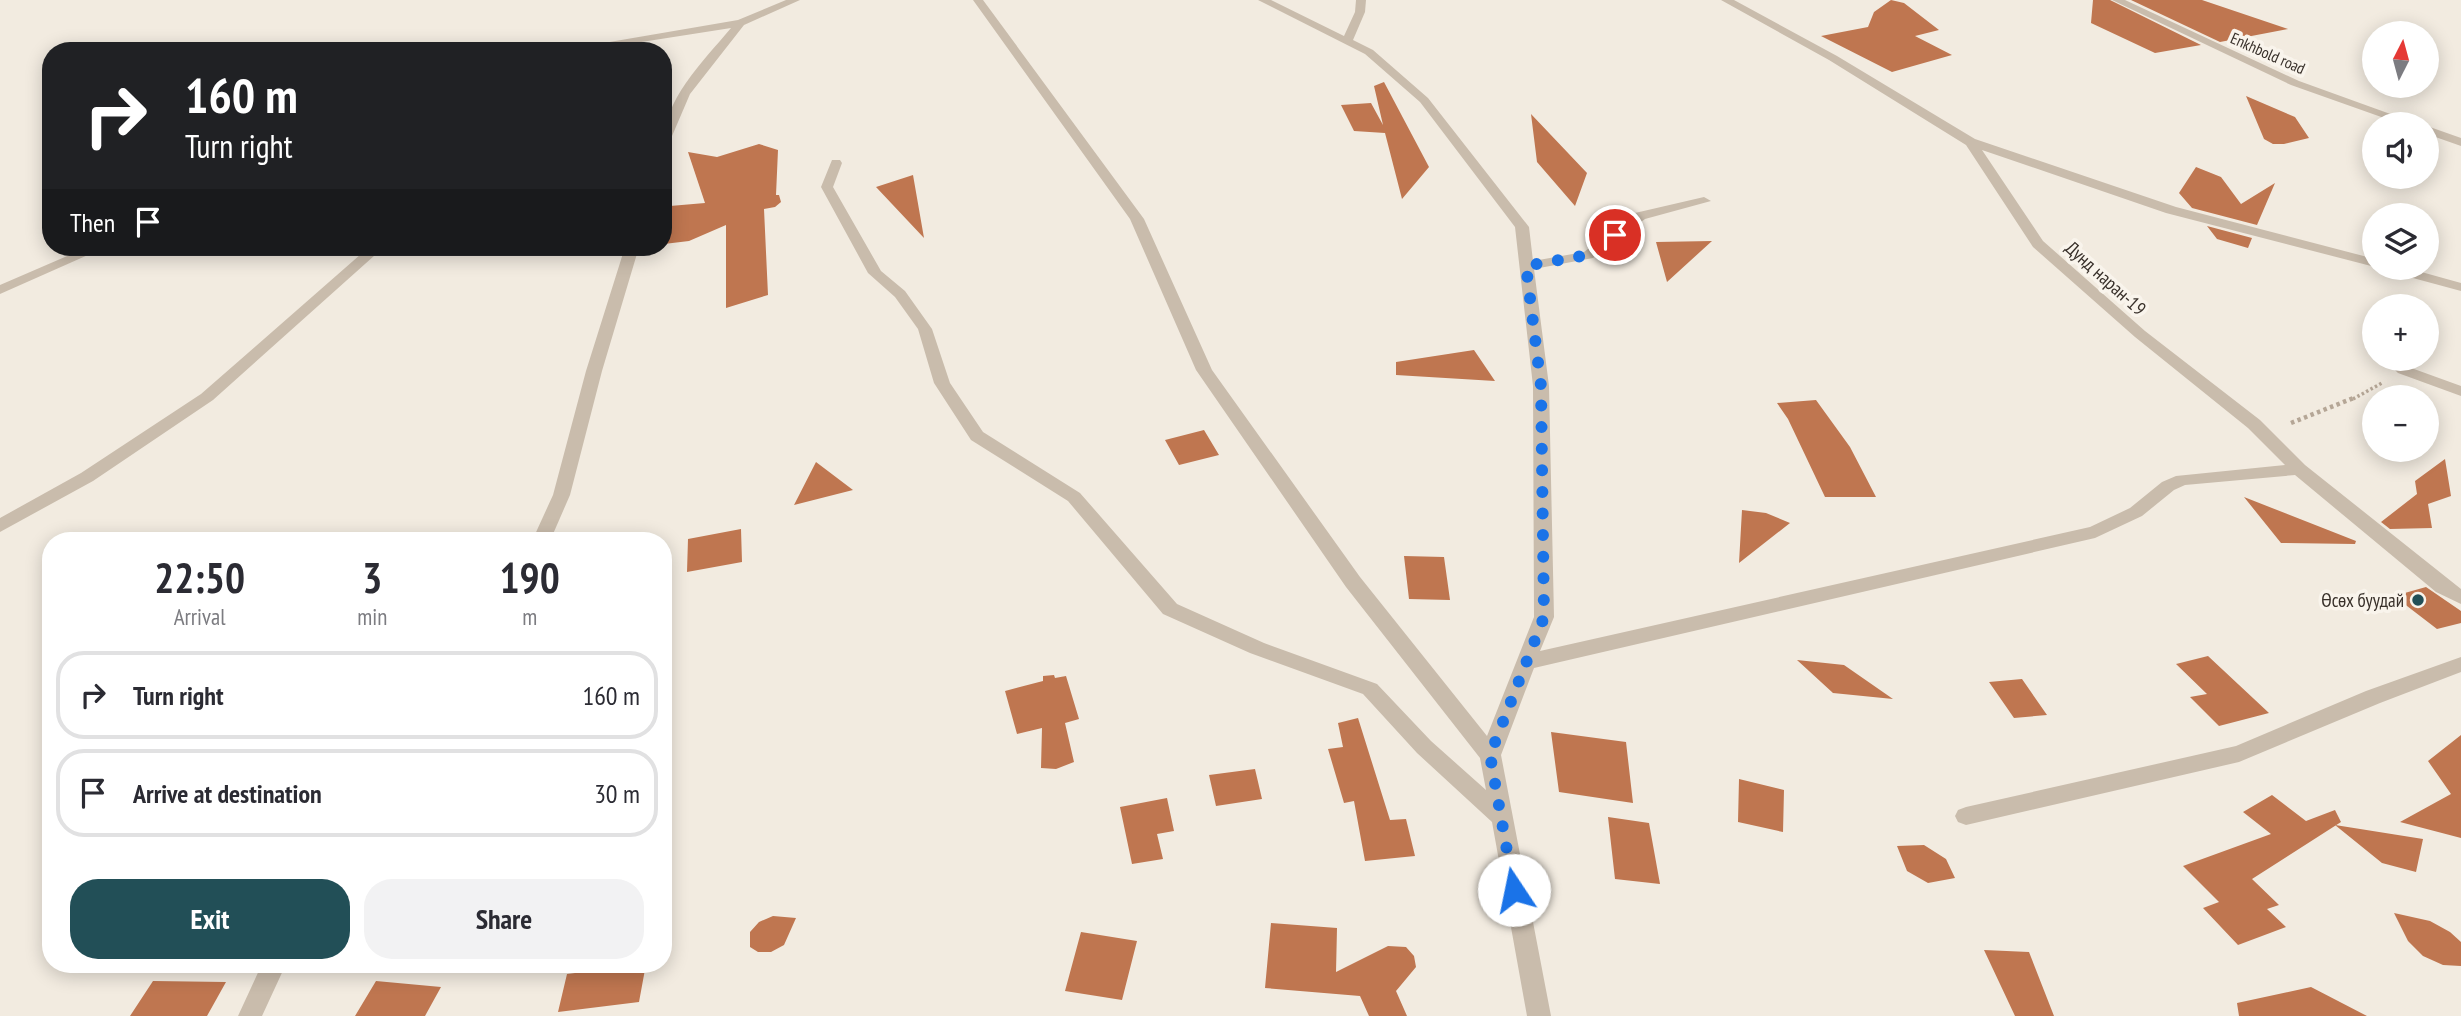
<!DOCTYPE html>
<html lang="en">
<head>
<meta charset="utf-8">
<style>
  :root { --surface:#fff; --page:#f2f2f3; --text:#2b2b33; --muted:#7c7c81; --line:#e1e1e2; --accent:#224f57 }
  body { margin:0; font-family:"PT Sans Narrow",sans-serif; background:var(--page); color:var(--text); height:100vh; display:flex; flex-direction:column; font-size:26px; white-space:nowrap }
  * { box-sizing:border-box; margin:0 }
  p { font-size:23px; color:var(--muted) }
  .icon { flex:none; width:38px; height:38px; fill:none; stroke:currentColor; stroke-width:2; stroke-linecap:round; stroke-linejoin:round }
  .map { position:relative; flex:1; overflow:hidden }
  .side { position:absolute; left:42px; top:532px; width:630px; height:441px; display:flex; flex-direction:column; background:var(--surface); border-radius:28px; box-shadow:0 4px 18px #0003 }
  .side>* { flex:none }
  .guide { position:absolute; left:42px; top:42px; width:630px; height:214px; border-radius:28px; box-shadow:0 4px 18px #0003; background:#202124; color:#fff; overflow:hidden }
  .needle { width:46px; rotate:6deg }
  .buttons { position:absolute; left:2362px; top:21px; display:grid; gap:14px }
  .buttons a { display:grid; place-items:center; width:77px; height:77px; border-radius:50%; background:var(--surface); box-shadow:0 4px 18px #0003; font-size:35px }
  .pin { position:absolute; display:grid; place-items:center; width:60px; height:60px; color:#fff; margin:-30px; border:4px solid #fff; border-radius:50%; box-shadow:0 2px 7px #0007 }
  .me { position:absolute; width:77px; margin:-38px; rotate:349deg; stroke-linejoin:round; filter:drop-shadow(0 0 5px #0008) }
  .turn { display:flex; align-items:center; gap:24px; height:147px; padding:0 28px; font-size:32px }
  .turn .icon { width:91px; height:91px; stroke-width:2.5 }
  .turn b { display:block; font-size:49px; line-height:60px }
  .then { display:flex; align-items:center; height:66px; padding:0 28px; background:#0003; gap:14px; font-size:26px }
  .eta { display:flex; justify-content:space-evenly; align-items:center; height:119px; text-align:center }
  .eta b { font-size:42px; font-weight:700; line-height:49px }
  .cta { display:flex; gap:14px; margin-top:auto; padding:14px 28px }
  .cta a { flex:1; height:80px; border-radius:28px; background:var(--accent); color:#fff; font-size:28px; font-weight:700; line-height:80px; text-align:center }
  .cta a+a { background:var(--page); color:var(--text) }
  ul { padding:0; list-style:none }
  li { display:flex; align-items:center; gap:21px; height:88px; margin:0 14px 10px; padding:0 14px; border:4px solid var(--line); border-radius:28px }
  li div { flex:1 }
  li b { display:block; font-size:26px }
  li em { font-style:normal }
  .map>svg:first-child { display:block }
  .building { fill:#bf7650 }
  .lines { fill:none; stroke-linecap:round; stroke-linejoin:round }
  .path-far1 { stroke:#b5a696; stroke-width:3.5; stroke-dasharray:2.5 2.5; stroke-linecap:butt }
  .path { stroke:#b5a696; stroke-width:4.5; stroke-dasharray:3.5 3.5; stroke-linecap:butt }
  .minor { fill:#c9bcac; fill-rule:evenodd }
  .route { stroke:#1a73e8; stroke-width:12; stroke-dasharray:0 21.6 }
  .poi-dot { fill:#224f57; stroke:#f9f4ec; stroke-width:2.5 }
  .labels { text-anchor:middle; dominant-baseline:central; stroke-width:7; stroke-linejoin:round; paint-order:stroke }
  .far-street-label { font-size:16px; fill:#38302a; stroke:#f9f4ec }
  .street-label { font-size:19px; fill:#38302a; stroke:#f9f4ec }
  .poi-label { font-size:19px; fill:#38302a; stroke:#f9f4ec; text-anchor:end }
</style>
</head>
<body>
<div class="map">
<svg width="2461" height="1016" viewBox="0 0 2461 1016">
  <rect width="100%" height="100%" fill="#f2ebe0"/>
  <path class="building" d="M1891 0 1904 3 1939 30 1915 36 1952 55 1892 72 1821 36 1868 27 1874 12Z
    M2093 0H2110L2201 45 2155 53 2091 23Z
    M2131 0H2202L2288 29 2220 42Z
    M1384 82 1429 167 1402 199 1385 133 1354 131 1341 105 1371 103 1383 125 1374 86Z
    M2246 96 2295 117 2309 138 2284 144H2273L2264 139Z
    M1531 114 1587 173 1575 206 1537 162Z
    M759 144 778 150 776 195H779L781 202 775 207 764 209 768 295 726 308V225L689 241 664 244 670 206 705 203 688 152 717 157Z
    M2196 167 2221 177 2241 204 2275 183 2257 225 2192 208 2179 193Z
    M913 175 924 238 876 187Z
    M2207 226 2252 238 2248 248 2217 239Z
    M1712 241 1667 282 1656 242Z
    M1474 350 1495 381 1396 375V362Z
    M1816 400 1850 447 1876 497H1825L1788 419 1777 403Z
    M1204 430 1219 455 1179 465 1165 440Z
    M2445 459 2451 496 2428 504 2432 528 2390 529 2381 522 2417 494 2415 481Z
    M816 462 853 490 794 505Z
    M2244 497 2356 541 2355 544 2281 543Z
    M1742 510 1766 513 1790 523 1739 563Z
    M741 529 742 562 687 572 688 539Z
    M1404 556 1444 557 1450 600 1409 599Z
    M2426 587 2461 611V623L2437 629 2394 596Z
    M2208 656 2269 713 2219 726 2190 697 2207 694 2176 664Z
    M1797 660 1844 665 1893 699 1833 693Z
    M1054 675 1055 678 1066 676 1079 719 1065 723 1074 762 1056 769 1041 768 1042 728 1017 734 1005 691 1043 681V676Z
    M2022 679 2047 715 2014 718 1989 682Z
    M1358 718 1390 820 1406 819 1415 856 1365 861 1354 801 1344 803 1328 749 1343 747 1338 723Z
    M1551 732 1626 742 1633 803 1559 792Z
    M2461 735V838L2400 822 2451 794 2428 761Z
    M1255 769 1262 799 1216 806 1209 775Z
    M1739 779 1784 790 1783 832 1738 822Z
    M2272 795 2306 821 2335 810 2341 822 2252 879 2279 905 2267 909 2286 927 2238 945 2203 908 2219 902 2183 866 2271 834 2243 812Z
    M1167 798 1174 831 1157 834 1163 859 1132 864 1120 807Z
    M1608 817 1649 823 1660 884 1615 879Z
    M2335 825 2423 839 2416 872 2382 863Z
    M1924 845 1946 859 1955 878 1928 883 1907 871 1897 846Z
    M2394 913 2430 921 2450 932 2461 942V966L2443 965 2423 956 2408 941Z
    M773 916 796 918 784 945 771 952H758L750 947V932L759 922Z
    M1271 923 1337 928 1336 972 1388 946 1406 947 1414 956 1416 967 1396 991 1407 1016H1369L1360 996 1265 988Z
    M1081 932 1137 941 1122 1000 1065 991Z
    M1984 950 2029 952 2054 1016H2015Z
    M646 964 639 1002 558 1012 567 974Z
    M153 981 226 982 207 1016H130Z
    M376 981 441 987 425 1016H355Z
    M2311 987 2367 1016H2239L2237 1003Z"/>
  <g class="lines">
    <path class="path-far1" d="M2353 399 2382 383"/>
    <path class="path" d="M2291 423 2356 397"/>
    <path class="minor" d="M786 0H800L744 25 690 94 669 143 663 147C663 99 702 63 731 28L584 51H557L738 20Z
      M973 0H983L1144 219 1212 370 1360 577 1487 736 1534 617 1533 386 1515 227 1420 102 1365 54 1258 0H1271L1344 36 1355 12 1356 0H1366L1365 12 1353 40 1373 50 1428 98 1529 227 1533 261 1584 252 1635 213 1704 197 1711 201 1645 219 1593 258 1534 269 1549 386 1554 617 1540 651 2090 527 2130 508 2162 482 2176 476 2285 465 2248 428 2135 337 2033 247 1966 145 1829 60 1721 0H1734L1837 56 1975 139 2176 207 2375 259V267L2166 213 1982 150 2043 241 2145 331 2260 420 2305 465 2461 589V604L2436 592 2295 475 2185 485 2174 490 2142 516 2095 538 1534 668 1501 755 1551 1016H1527L1492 822 1417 753 1363 694 1250 653 1163 614 1068 501 971 440 934 383 918 329 895 297 868 273 821 187 832 160H840L842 163 833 187 881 271 905 291 932 329 950 383 983 432 1080 493 1177 604 1264 643 1377 684 1431 741 1486 790 1480 758 1346 587 1196 370 1130 219Z
      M2112 0H2125L2299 81 2418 124H2401L2291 85Z
      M2427 126 2461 138V146L2427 134Z
      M88 247H106L0 294V285Z
      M369 247H384L213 400 93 481 0 532V518L81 473 201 394Z
      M625 247H639L602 371 570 495 550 541H532L553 495 586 371Z
      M2385 268H2407L2461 283V291L2387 271Z
      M2403 365 2461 386V396L2398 373 2395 370Z
      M2461 657V672L2380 703 2239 762 1966 825 1958 822 1955 816 1958 810 1966 807 2236 746 2366 691Z
      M262 964H286L262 1016H238Z"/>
  </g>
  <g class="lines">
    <path class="route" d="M1514 890 1490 755 1544 617 1541 386 1526 266 1588 255 1615 235"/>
  </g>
  <circle class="poi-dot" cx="2418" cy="600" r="7"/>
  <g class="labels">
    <g class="far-street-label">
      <text transform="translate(2268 53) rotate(24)">Enkhbold road</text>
    </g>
    <g class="street-label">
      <text transform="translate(2106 278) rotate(42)">Дунд наран-19</text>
    </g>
    <g class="poi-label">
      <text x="2404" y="600">Өсөх буудай</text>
    </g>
  </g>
</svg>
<div class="buttons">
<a><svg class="needle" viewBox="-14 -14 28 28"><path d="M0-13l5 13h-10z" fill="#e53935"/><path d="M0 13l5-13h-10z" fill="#7c7c81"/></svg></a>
<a><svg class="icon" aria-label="sound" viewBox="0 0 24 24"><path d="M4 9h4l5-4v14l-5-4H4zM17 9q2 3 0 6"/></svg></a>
<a><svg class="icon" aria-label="layers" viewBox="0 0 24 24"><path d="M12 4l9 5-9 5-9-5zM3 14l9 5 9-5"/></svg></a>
<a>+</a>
<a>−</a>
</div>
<div class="pin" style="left:1615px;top:235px;background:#d93025"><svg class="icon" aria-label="arrive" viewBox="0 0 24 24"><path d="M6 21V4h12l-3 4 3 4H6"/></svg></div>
<svg class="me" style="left:1514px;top:890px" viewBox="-20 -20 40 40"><circle r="19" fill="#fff"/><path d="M0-13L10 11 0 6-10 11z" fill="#1a73e8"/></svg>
<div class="guide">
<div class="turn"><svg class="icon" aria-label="right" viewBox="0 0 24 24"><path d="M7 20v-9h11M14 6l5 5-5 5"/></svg><div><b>160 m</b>Turn right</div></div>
<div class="then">Then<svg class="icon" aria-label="arrive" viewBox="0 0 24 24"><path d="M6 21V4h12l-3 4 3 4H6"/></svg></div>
</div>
<section class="side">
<div class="eta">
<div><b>22:50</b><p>Arrival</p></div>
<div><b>3</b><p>min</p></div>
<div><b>190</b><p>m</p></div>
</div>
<ul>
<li><svg class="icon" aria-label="right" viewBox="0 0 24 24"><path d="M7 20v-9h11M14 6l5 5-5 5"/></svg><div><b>Turn right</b></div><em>160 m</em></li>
<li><svg class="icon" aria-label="arrive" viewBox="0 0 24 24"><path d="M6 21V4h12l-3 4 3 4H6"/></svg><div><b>Arrive at destination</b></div><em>30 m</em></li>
</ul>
<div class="cta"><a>Exit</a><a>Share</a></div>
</section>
</div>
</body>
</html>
